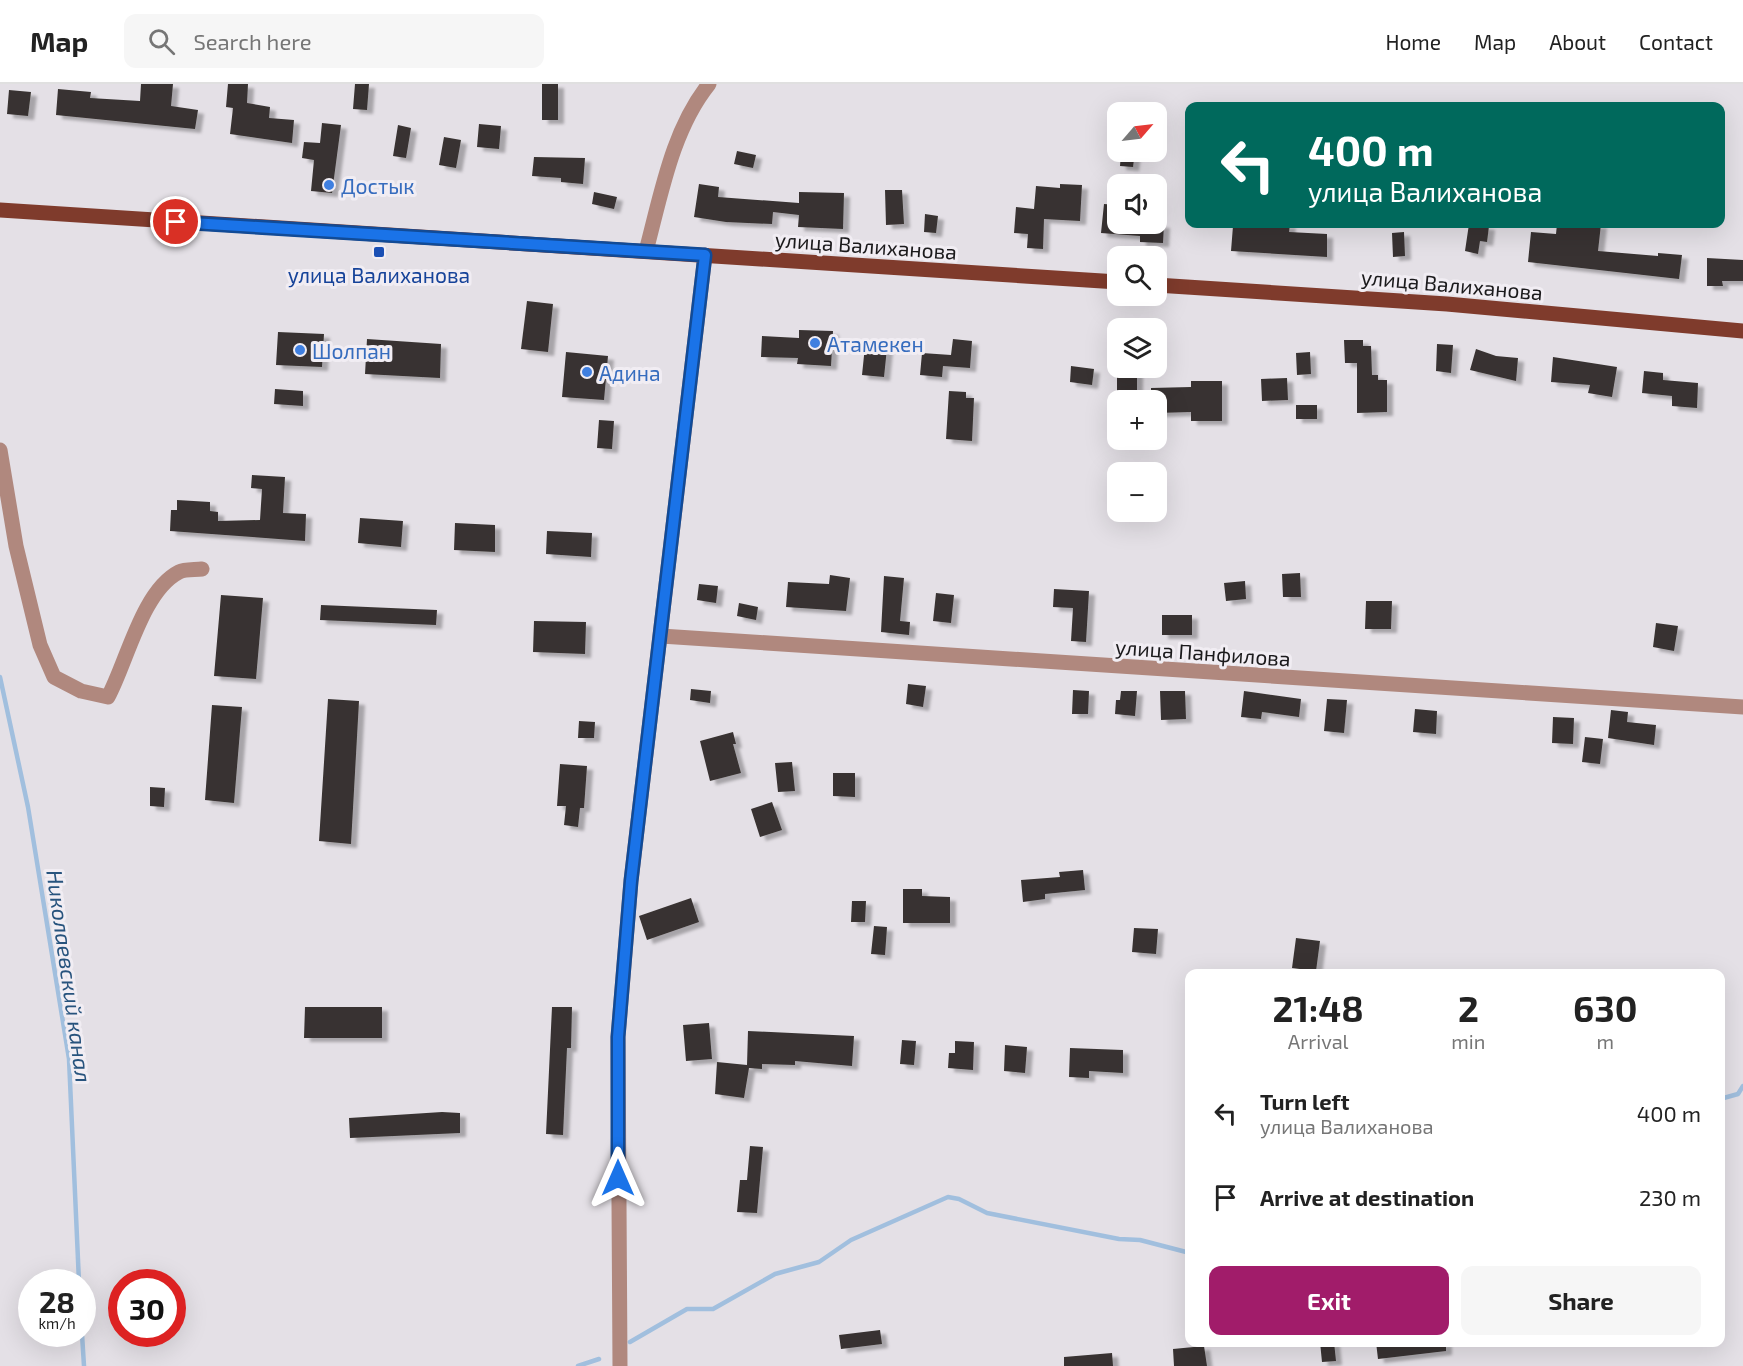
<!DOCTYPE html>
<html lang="en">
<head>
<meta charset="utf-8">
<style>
  :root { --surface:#fff; --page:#f6f6f6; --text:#222; --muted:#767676; --line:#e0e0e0; --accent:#a11c6a }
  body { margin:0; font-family:"Exo 2",sans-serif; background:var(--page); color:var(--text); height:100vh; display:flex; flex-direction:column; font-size:22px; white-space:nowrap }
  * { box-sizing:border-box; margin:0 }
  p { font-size:20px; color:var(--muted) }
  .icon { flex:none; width:33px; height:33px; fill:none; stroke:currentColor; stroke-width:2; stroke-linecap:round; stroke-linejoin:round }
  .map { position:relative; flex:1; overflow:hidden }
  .side { position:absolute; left:1185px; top:885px; width:540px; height:378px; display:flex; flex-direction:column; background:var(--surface); border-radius:12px; box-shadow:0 6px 24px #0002 }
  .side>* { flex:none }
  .banner { position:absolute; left:1185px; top:18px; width:540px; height:126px; border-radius:12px; box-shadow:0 6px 24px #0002; background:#00695c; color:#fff; overflow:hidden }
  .needle { width:39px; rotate:62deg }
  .fabs { position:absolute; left:1107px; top:18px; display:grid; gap:12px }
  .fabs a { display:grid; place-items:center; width:60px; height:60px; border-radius:12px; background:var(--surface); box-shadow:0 6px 24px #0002; font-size:30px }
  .speed { position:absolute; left:18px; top:1185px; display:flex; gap:12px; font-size:30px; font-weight:700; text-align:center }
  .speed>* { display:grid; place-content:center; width:78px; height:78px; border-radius:50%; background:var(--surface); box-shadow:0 6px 24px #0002; line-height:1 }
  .speed small { font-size:15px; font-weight:400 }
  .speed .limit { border:9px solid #d22; background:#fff; color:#111 }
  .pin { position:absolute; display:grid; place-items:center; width:51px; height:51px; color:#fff; margin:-26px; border:3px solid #fff; border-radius:50%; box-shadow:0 2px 6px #0007 }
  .me { position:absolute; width:66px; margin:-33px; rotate:0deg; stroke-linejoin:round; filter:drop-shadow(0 0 4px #0008) }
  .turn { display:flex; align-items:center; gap:21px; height:126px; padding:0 24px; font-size:27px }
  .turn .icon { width:78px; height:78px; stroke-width:2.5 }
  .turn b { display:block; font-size:42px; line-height:51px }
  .eta { display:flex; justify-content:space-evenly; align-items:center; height:102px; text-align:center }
  .eta b { font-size:36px; font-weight:700; line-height:42px }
  .primary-button { display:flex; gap:12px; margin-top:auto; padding:12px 24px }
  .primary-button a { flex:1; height:69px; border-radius:12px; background:var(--accent); color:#fff; font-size:24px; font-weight:700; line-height:69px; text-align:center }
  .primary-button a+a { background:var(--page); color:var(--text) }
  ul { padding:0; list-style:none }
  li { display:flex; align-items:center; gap:18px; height:84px; padding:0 24px }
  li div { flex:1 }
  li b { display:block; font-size:22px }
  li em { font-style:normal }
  header { display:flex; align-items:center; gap:36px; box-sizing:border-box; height:84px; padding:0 30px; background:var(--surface); border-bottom:2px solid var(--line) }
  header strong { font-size:28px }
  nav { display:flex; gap:33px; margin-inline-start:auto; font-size:21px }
  .search { width:420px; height:54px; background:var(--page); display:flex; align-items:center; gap:15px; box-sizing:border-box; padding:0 21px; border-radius:12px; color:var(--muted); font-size:22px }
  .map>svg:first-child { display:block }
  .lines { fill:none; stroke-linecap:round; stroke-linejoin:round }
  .stream { stroke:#a1bfde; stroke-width:4.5 }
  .building { fill:#383331; filter:url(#shadow) }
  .minor { stroke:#b0887e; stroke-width:15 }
  .major { stroke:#7f3b2c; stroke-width:15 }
  .route-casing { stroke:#114b97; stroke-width:15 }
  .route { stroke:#1a73e8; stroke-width:10 }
  .shop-dot { fill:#3f7fe0; stroke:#f1edf3; stroke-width:2 }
  .transit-dot { fill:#1a4fb4; stroke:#f1edf3; stroke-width:2 }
  .labels { text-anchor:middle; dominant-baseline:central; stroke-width:6; stroke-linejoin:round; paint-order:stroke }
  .shop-label { font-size:21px; fill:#366cbe; stroke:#f1edf3; text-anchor:start }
  .street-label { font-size:21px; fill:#1b1a1c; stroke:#f1edf3 }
  .transit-label { font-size:21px; fill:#164399; stroke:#f1edf3 }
  .water-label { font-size:22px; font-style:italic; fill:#27537d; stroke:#f1edf3 }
</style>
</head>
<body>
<header>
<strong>Map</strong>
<div class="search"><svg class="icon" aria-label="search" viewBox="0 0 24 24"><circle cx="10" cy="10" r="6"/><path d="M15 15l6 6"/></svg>Search here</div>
<nav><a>Home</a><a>Map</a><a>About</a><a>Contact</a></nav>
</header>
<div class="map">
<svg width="1743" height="1282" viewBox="0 0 1743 1282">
  <defs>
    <filter id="shadow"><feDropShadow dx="6" dy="4" stdDeviation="1.5" flood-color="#0004"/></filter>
  </defs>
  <rect width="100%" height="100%" fill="#e4e0e6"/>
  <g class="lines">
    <path class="stream" d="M0 593 28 723 69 975 79 1198
      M1720 1015 1738 1010 1743 1002
      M82 1250 84 1282
      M630 1258 687 1225H713L775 1190 819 1178 851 1156 948 1113 959 1115 987 1129 1119 1155 1140 1156 1190 1169
      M578 1282 599 1275"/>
  </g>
  <path class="building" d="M141 0H173L171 22 198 26 195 45 56 31 58 5 91 8 90 14 140 17Z
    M228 0H248L247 19 270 23 269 34 294 36 292 59 230 50 233 24 226 23Z
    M355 0H369L367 26 353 25Z
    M542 0H558V36H542Z
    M9 6 31 8 28 32 7 30Z
    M322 39 341 41 332 109 311 107 314 76 302 74 304 58 320 59Z
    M479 40 501 42 499 65 477 63Z
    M398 41 411 44 406 74 393 72Z
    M444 53 461 56 456 84 439 81Z
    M737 67 756 71 753 84 734 80Z
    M1121 68H1135L1133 83 1120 82Z
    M534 73 585 74 583 100 561 98V94L532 92Z
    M699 100 719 103 718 113 799 119V108L844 109 843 145 798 143 799 131 773 128 772 140 726 138 694 133Z
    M1060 100 1082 101 1080 137 1044 135 1043 165 1027 164 1028 150 1014 149 1016 123 1034 125 1036 102 1060 104Z
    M885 106H902L904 140 886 141Z
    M594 108 617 113 614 125 592 120Z
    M1104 120 1118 121V140H1164L1163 159 1140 158V152L1101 149Z
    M925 130 938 132 936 149 924 148Z
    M1239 140H1290L1289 148 1327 150V173L1231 167 1233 142 1239 143Z
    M1469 140 1489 142 1487 158 1480 157 1478 170 1465 167Z
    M1557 140H1601L1598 167 1658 172V169L1682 171 1679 195 1528 178 1531 148 1556 150Z
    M1404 148 1405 172 1393 173 1392 149Z
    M1707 174 1743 176V197H1722L1723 202H1707Z
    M527 217 553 220 548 268 521 265Z
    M799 246 833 247 831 282 797 280 798 274 761 273 762 252 799 254Z
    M278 248 324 250 322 283 276 281Z
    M367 255 441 260 440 294 365 290Z
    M953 255 972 257 970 284 943 282 942 293 920 291 922 269 951 271Z
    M1344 256H1363V262H1371L1372 291H1378V296H1387V328L1357 329V279H1345Z
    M1437 260 1453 261 1451 289 1436 287Z
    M865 262 887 264 884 293 862 291Z
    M1476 265 1496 272 1518 274 1516 297 1470 286Z
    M566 268 608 272 604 316 562 313Z
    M1310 268 1311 290 1297 291 1296 269Z
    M1553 273 1617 283 1612 313 1588 309 1590 301 1551 298Z
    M1071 282 1094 285 1092 301 1070 298Z
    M1117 287H1137V308H1117Z
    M1644 287 1663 289V296L1698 299 1697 324 1672 322V312L1642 309Z
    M1287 294 1288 316 1262 317 1261 295Z
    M1191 297H1222V337H1191V328L1156 329V316H1151V304L1191 303Z
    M275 305 303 307V322L274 320Z
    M949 307 966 308V314H974L972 357 946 355Z
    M1296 321H1317V335H1296Z
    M599 336 614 337 612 365 597 364Z
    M252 391 285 393 283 429 306 430 305 457 170 447 171 426H177V416L210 418V427L218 428V437L260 436 262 405 251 404Z
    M360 434 403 437 401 463 358 459Z
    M455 439 495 441V468L454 466Z
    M547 447 592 449 591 473 546 470Z
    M1300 489 1301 513H1283L1282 490Z
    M830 491 850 494 846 527 786 523 788 498 829 500Z
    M884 492 904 494 900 537 910 538 909 551 881 548Z
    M1245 497 1246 515 1226 517 1224 499Z
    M699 500 718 502 716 519 697 516Z
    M1054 505 1089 507 1086 558 1071 557 1073 524 1053 523Z
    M936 509 954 511 951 539 933 537Z
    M221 511 263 514 256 595 214 592Z
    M1366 517H1392L1391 545H1365Z
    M739 519 758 523 756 536 737 532Z
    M321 521 437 526 436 541 320 536Z
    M1162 531H1192V551H1162Z
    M534 537 586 538 585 570 533 568Z
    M1656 539 1678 542 1674 567 1653 563Z
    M908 600 926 602 923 623 906 620Z
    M691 605 711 607 710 619 690 616Z
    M1073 606 1089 607 1088 630H1072Z
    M1121 607H1137L1135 632 1115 630 1116 616H1120Z
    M1160 607H1185L1186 635 1161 636Z
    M1244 607 1301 615 1299 633 1262 628 1261 635 1241 633Z
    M328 615 359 617 351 760 319 757Z
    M1327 615 1347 616 1344 649 1324 647Z
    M212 621 242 623 234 719 205 716Z
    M1415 625 1437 627 1436 650 1413 648Z
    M1611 626 1628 628 1627 638 1656 641 1654 661 1608 654Z
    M1553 633 1574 634 1573 660 1552 659Z
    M579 637 595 638 594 654H578Z
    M733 648 736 660H733L741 689 710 697 700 657Z
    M1585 653 1603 655 1600 680 1582 678Z
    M792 678 795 707 778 708 775 679Z
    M560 680 587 682 584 724H580L578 743 564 741 566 722H557Z
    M833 689H855V713L833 712Z
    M150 703 165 704 164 723 150 722Z
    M772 718 782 746 760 753 751 725Z
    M1083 786 1085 806 1045 810V815L1023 818 1021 796 1060 793 1059 788Z
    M903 805H922V812L950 813V839H903Z
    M691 814 699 838 647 856 639 832Z
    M852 817H866L865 838H851Z
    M874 842 887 843 885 871 871 870Z
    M1134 844 1158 845 1156 870 1132 868Z
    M1296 854 1320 857 1316 887 1292 884Z
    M305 923H382V954H304Z
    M552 923H572L571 964H567L563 1051 546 1050Z
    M709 939 712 975 686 977 683 941Z
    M748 947 854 952 852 982 795 977V981L762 980V985L749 984 744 1014 715 1010 717 978 747 981Z
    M902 956 916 957 914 981 900 980Z
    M955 957 974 958 973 986 948 984 949 969H955Z
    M1005 961 1027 963 1025 989 1004 987Z
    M1070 964 1123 966V989L1089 987V994L1069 993Z
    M442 1028 460 1029V1049L350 1054 349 1034Z
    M750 1062 763 1063 757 1129 737 1128 740 1096H747Z
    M880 1246 882 1260 841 1265 839 1251Z
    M1320 1258H1334L1336 1277 1322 1278Z
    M1376 1258H1446V1267L1378 1275Z
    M1204 1262 1207 1282H1174L1173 1265Z
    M1112 1269 1113 1282H1064V1273Z"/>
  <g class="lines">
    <path class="minor" d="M646 167C661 111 672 46 709 0
      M0 366 16 462 40 561 54 593 81 607 108 613C127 578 142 507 179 488 185 485 195 486 202 485
      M661 552 1743 623
      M620 1282 618 953 631 797 705 171"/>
    <path class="major" d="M0 126 1118 198
      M1156 201 1447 220 1743 247"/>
  </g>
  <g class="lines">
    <defs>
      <path id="route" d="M176 138 705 171 631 797 618 953V1094"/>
    </defs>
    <use href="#route" class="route-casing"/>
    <use href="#route" class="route"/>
  </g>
  <g class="shop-dot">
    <circle cx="329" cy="101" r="6"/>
    <circle cx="815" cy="259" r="6"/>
    <circle cx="300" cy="266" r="6"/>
    <circle cx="587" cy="288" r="6"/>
  </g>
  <rect class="transit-dot" x="373" y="162" width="12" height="12" rx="3"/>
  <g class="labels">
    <g class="shop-label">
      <text x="341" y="101">Достык</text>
      <text x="827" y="259">Атамекен</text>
      <text x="312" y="266">Шолпан</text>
      <text x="599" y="288">Адина</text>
    </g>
    <g class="street-label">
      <text transform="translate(866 161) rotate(4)">улица Валиханова</text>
      <text transform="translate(1452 200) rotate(5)">улица Валиханова</text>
      <text transform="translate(1203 568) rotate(4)">улица Панфилова</text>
    </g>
    <g class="transit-label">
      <text x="379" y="190">улица Валиханова</text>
    </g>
    <g class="water-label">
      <text transform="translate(70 892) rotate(82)">Николаевский канал</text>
    </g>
  </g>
</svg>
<div class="fabs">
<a><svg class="needle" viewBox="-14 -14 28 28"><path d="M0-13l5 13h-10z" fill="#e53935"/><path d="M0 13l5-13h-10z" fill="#767676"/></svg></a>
<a><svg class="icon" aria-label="sound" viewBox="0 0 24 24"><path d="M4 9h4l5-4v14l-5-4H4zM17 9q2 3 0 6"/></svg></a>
<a><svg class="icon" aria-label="search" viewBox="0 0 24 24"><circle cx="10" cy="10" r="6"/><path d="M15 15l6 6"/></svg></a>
<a><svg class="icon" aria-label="layers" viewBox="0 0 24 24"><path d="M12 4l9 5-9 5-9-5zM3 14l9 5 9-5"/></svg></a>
<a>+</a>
<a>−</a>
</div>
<div class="speed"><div>28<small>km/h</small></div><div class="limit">30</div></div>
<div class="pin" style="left:176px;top:138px;background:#d93025"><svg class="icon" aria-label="arrive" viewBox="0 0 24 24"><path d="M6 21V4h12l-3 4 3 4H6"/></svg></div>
<svg class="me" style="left:618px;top:1094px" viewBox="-20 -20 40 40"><path d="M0-17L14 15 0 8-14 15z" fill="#1a73e8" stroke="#fff" stroke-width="4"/></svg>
<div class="banner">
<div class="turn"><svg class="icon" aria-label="left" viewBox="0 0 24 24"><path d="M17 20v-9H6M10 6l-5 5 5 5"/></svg><div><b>400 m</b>улица Валиханова</div></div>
</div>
<section class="side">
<div class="eta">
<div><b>21:48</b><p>Arrival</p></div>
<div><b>2</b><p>min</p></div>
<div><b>630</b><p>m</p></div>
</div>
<ul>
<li><svg class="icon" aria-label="left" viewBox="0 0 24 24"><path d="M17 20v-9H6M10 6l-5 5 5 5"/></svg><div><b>Turn left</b><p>улица Валиханова</p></div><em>400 m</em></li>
<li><svg class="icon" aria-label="arrive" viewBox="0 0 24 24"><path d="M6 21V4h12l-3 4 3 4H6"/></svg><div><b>Arrive at destination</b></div><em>230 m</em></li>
</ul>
<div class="primary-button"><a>Exit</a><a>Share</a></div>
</section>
</div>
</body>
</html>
